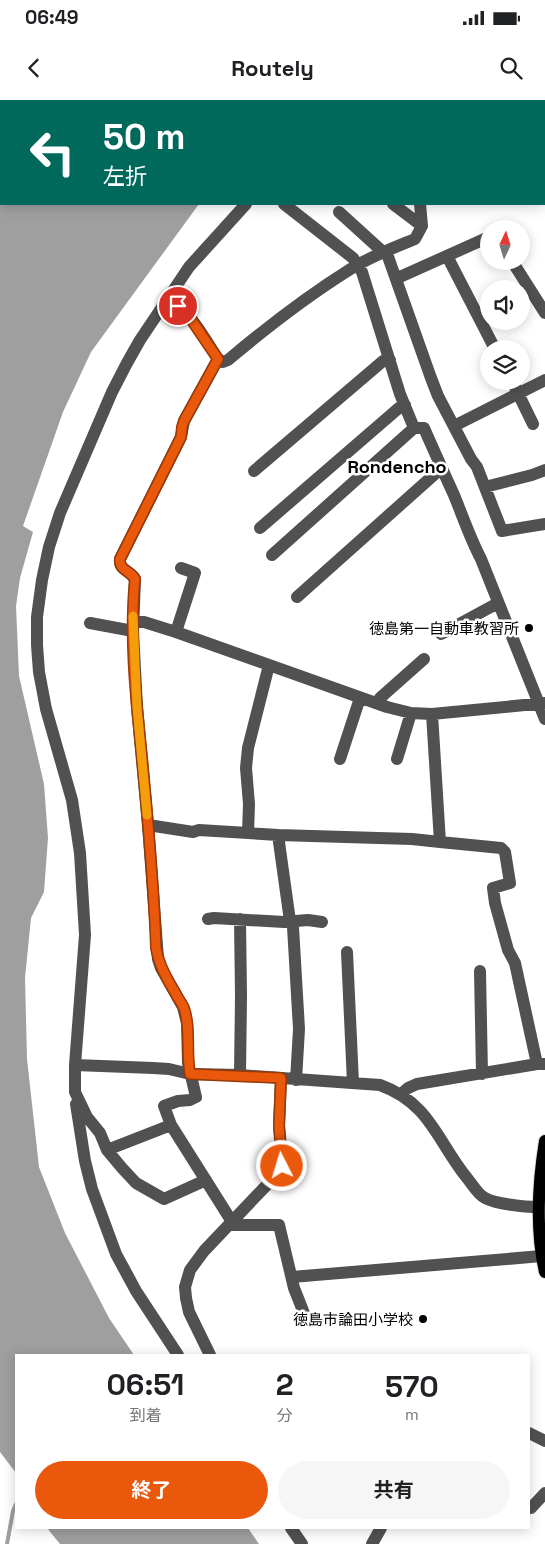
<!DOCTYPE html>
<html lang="ja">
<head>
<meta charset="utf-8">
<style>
  :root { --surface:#fff; --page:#f6f6f6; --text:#202124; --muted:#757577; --accent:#ea580c }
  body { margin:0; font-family:"Space Grotesk","Noto Sans JP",sans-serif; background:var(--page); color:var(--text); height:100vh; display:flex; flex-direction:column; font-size:19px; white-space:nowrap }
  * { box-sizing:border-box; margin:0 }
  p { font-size:16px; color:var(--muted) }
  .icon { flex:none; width:28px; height:28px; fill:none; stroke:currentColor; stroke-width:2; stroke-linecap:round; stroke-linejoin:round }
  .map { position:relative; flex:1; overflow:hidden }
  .drawer { position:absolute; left:15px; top:1254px; width:515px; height:175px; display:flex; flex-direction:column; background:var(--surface); border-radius:0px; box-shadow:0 2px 12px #0003 }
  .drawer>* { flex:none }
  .banner { position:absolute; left:0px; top:0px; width:545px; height:105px; box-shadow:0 2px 12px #0003; background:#00695c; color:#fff; overflow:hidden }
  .needle { width:32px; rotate:4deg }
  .tools { position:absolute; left:480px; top:120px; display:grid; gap:10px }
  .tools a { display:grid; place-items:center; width:50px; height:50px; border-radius:50%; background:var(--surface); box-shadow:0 2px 12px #0003; font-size:25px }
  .pin { position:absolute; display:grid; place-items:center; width:42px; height:42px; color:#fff; margin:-21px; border:2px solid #fff; border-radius:50%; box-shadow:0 1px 5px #0007 }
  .me { position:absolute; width:55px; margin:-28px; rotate:355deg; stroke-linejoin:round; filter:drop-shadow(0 0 4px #0008) }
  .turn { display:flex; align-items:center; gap:18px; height:105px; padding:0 20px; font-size:22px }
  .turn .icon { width:65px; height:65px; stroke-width:2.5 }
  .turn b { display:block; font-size:35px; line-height:42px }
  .eta { display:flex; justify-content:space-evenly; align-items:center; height:85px; text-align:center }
  .eta b { font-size:30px; font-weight:700; line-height:35px }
  .action { display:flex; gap:10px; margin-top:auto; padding:10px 20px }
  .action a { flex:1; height:58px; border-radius:30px; background:var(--accent); color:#fff; font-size:20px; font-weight:700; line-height:58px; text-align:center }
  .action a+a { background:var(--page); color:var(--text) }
  .status { display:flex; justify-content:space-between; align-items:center; height:35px; padding:0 25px; background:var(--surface); direction:ltr }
  .status svg { height:14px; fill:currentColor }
  header { display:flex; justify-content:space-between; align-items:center; height:65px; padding:0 20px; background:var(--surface); font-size:22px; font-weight:700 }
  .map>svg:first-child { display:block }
  .water { fill:#9f9f9f }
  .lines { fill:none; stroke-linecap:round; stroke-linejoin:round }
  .stream { stroke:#9f9f9f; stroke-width:4 }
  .major-casing { stroke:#dbdbdb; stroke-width:14 }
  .minor { stroke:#515151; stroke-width:12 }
  .major { stroke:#000; stroke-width:12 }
  .route-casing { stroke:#983908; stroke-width:12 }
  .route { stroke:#ea580c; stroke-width:9 }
  .slow { stroke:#f59e0b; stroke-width:9 }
  .poi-dot { fill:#000; stroke:#fff; stroke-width:2 }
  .labels { text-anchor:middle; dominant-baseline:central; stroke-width:5; stroke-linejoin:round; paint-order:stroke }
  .poi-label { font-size:15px; fill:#000; stroke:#fff; text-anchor:end }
  .quarter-label { font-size:18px; font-weight:bold; fill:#000; stroke:#fff }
</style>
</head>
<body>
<div class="status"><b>06:49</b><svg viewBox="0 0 49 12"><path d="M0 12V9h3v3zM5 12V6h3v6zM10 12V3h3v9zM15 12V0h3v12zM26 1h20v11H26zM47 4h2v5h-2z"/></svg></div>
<header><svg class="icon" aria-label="back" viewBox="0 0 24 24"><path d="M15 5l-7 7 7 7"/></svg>Routely<svg class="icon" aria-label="search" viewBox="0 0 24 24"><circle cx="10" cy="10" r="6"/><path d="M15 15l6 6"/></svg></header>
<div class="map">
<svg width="545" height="1444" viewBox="0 0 545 1444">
  <rect width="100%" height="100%" fill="#fff"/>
  <path class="water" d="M0 0H271L270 1H1V104H199L91 252 63 312 23 426 33 432 20 478 16 506 19 576 44 684 48 738 44 792 31 818 25 878 27 959 39 1067 65 1133 109 1218 134 1255H16V1373L0 1352Z
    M47 1428H248L259 1444H60Z"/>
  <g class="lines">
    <path class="stream" d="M7 1444 13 1411 16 1404"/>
    <defs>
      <path id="major" d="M545 1041C538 1084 535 1128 545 1172"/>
    </defs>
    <use href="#major" class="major-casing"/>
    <path class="minor" d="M346 1 347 0
      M450 1 451 0
      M544 57 545 56
      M284 104 353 158 362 172 400 294 414 328H424C434 351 444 373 454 395 463 417 470 438 481 459L545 619
      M393 104 422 126
      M339 112 383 152
      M386 151 431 278 438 296 471 359 477 367 502 431 545 424
      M447 156 495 249
      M512 161 545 213
      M396 177 402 176 489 137
      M169 199C189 209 206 241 218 259
      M512 281 533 324
      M454 326 545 280
      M254 371 383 261 390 260
      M485 387 532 375 545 370
      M260 428 400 307 405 305
      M272 455 414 328
      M297 497 436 373 441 370
      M133 522H144L176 532 387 607 411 613 432 614
      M90 523 133 531
      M176 532 195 473 181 468
      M441 534 498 503
      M377 603 380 598 424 559
      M340 659 360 598
      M397 659 411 613
      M148 725 158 859 161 868 183 907 187 923 188 963 196 997 190 1000 178 1001 164 1006 171 1025 234 1125H279L294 1188 307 1221
      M248 733 249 704 246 668 248 648 269 565
      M278 735 412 739 440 742
      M208 819 214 818 284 822 308 820 322 822
      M240 819 241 896 240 975
      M347 852 353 983
      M480 871 482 974
      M537 964 515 863 508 850 495 803 493 788 510 783 505 752 501 748 440 742 432 614 545 603
      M75 965 153 968 169 969 190 974 240 975 380 985C430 1003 437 1041 467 1078 472 1084 478 1095 485 1098 496 1104 525 1107 538 1107
      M296 980 299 929 293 827 290 821 278 735 199 730 193 732 148 725 137 607 133 531 135 479C130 470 119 471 120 459L181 337 184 321 218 259 223 262 228 260C266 228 306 197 349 170 369 157 393 148 415 139L422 126 420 104
      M401 994 408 988 417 984 537 964H544
      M76 1004 85 1061 92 1089 116 1154 136 1191 178 1255
      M107 1050 171 1025
      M206 1080 164 1099 136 1083 122 1068 107 1050 100 1033 87 1017 75 992V965L85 835 80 753 72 700 46 609 39 572 37 545V517L42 480 49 447 60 413 112 292 127 263 140 240 189 167 246 104
      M292 1177 542 1156
      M210 1255 189 1212 186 1198 185 1187 190 1170 204 1151 280 1071 283 1066 279 1026 281 978
      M529 1333 545 1341
      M531 1408 545 1393
      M291 1428 302 1444
      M372 1444 381 1428"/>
    <use href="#major" class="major"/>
  </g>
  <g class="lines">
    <defs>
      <path id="route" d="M178 206 186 212 218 259 184 321 182 327 181 337 120 459C119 471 130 470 135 479 129 538 136 599 142 658 148 721 154 785 156 848 159 865 167 879 176 894 178 899 182 903 184 908 191 928 186 952 190 974L281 978 279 1026 282 1066"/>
    </defs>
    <use href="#route" class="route-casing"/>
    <use href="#route" class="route"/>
    <path class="slow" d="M133 516 137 607 147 715"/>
  </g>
  <g class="poi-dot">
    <circle cx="529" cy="528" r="5"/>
    <circle cx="423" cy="1219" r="5"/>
  </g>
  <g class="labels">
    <g class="poi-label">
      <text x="519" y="528">徳島第一自動車教習所</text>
      <text x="413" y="1219">徳島市論田小学校</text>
    </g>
    <g class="quarter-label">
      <text x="397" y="366">Rondencho</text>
    </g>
  </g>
</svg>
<div class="tools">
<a><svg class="needle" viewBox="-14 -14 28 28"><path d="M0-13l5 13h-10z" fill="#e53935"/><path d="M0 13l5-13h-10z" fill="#757577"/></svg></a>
<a><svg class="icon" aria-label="sound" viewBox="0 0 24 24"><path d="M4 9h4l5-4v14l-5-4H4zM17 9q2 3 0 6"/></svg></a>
<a><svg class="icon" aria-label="layers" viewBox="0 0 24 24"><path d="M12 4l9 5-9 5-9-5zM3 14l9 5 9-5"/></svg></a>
</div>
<div class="pin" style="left:178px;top:206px;background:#d93025"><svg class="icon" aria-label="arrive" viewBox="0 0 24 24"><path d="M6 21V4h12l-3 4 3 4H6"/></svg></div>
<svg class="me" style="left:282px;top:1066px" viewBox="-20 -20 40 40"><circle r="17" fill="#ea580c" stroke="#fff" stroke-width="3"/><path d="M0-11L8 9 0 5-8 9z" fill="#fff"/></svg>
<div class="banner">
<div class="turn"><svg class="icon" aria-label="left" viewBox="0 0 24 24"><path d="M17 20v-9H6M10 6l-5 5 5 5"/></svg><div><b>50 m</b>左折</div></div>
</div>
<section class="drawer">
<div class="eta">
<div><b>06:51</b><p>到着</p></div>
<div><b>2</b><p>分</p></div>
<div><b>570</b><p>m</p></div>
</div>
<div class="action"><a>終了</a><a>共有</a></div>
</section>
</div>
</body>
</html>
